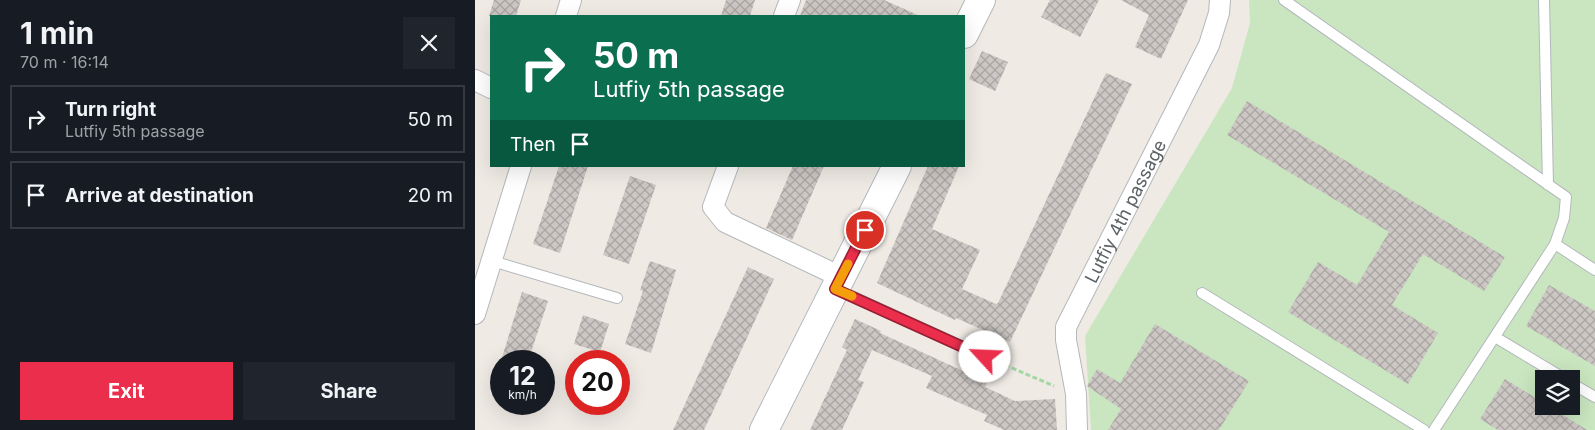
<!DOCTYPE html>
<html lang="en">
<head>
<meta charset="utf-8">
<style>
  :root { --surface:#171b24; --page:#20242c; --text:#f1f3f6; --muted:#9ea1a6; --line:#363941; --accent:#ea2e4c }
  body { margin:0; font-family:Inter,sans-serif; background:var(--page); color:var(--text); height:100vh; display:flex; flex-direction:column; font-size:19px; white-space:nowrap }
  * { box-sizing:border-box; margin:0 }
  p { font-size:16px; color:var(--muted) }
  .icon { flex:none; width:28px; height:28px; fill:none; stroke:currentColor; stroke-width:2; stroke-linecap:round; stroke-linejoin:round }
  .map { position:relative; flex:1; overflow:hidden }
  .side { display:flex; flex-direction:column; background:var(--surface); width:475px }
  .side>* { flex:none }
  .banner { position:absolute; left:15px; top:15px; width:475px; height:152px; border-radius:0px; box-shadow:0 5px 20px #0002; background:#0b6e4f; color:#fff; overflow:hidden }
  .buttons { position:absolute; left:1060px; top:370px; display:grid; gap:10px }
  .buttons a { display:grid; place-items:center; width:45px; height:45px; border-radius:0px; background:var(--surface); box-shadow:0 5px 20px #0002; font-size:25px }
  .speed { position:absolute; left:15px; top:350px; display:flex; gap:10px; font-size:25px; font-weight:700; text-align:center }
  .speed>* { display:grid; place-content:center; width:65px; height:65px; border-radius:50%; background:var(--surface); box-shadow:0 5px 20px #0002; line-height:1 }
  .speed small { font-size:12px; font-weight:400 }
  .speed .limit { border:8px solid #d22; background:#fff; color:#111 }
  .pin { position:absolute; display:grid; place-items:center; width:42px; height:42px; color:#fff; margin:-21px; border:2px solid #fff; border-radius:50%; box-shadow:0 1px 5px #0007 }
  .me { position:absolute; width:55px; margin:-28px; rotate:295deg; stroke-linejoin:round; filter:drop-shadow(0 0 4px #0008) }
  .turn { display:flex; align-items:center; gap:18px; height:105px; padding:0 20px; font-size:22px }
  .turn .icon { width:65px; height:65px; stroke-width:2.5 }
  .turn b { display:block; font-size:35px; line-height:42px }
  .then { display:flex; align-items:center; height:48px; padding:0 20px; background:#0003; gap:10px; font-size:19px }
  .round { display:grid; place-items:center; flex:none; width:52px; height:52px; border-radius:0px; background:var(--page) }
  .head { display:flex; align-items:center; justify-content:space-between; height:85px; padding:0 20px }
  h1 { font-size:30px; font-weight:700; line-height:38px }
  .button { display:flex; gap:10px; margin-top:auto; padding:10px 20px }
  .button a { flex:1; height:58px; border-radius:0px; background:var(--accent); color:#fff; font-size:20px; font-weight:700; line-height:58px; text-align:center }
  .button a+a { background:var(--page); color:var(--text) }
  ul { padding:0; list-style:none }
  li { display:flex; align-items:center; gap:15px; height:68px; margin:0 10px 8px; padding:0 10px; border:2px solid var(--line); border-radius:0px }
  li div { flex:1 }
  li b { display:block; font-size:19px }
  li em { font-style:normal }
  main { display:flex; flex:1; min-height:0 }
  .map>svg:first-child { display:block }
  .pitch { fill:#c9e6c0; fill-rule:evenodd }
  .building { fill:url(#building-cross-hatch) }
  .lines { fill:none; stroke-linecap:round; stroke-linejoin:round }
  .lane-casing { stroke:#b4b8bb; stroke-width:12 }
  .street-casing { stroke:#b4b8bb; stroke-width:22 }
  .secondary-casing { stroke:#b3b9bc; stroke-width:30 }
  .path { stroke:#a3d8a4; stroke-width:3; stroke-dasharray:5 2.5; stroke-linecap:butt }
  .lane { stroke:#fff; stroke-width:10 }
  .street { stroke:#fff; stroke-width:20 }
  .secondary { stroke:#fff; stroke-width:28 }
  .route-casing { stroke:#981e31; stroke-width:12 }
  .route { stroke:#ea2e4c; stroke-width:9 }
  .slow { stroke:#f59e0b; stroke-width:9 }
  .labels { text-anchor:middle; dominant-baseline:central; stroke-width:4; stroke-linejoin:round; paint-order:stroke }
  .street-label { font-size:18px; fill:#5c6265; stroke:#fff }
</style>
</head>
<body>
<main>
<section class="side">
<div class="head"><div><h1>1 min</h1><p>70 m · 16:14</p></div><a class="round"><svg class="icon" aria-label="close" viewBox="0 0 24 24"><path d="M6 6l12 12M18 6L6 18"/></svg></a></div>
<ul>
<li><svg class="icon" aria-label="right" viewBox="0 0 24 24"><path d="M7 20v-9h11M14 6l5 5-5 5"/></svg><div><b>Turn right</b><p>Lutfiy 5th passage</p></div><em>50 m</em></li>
<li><svg class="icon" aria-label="arrive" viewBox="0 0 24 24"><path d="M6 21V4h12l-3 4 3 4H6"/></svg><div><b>Arrive at destination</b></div><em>20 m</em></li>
</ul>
<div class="button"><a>Exit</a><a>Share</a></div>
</section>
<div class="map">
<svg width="1120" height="430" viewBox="0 0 1120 430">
  <defs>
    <pattern id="building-cross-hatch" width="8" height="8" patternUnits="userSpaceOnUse" patternTransform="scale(1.25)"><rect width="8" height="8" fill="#ccc7c3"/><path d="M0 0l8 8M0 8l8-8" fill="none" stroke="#a9a5a2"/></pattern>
  </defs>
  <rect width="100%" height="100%" fill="#efeae4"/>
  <path class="pitch" d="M774 0H1120V430H616L610 336 757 88 775 23ZM1069 379H1096V406H1069Z"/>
  <path class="building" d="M19 0H46L41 16H14Z
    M251 0H280L275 16H246Z
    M331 0H409L445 16H325Z
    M575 0H624L605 37 566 17Z
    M646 0H713L686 59 660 47 674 15Z
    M507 51 533 62 520 91 494 79Z
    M631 73 657 84 535 342 481 318 480 320 402 283 453 166H484L457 229 505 250 487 289 521 304 523 303Z
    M772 101 1030 257 1009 291 948 254 917 305 963 333 933 384 813 312 843 262 882 285 914 232 752 135Z
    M84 166H113L85 253 58 244Z
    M318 166H349L317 240 291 228Z
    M155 176 181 185 154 264 128 255Z
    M175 261 201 270 176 353 150 344 168 291 165 290Z
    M273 267 299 279 248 390 229 430H198Z
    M1074 285 1120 311V366L1051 326Z
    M47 292 73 301 53 361H26Z
    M108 315 134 324 125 352 99 344Z
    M380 319 406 331 405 333 512 382 510 387 540 401 580 399 582 430H529L509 421 512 415 451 388 457 376 397 350 383 380 389 382 367 430H335L372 350 367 347Z
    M680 324 774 381 744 430H633L646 409 612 386 622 369 645 383Z
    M1030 379 1069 403V406H1074L1112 430H1023L1005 419Z"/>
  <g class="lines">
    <defs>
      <path id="lane" d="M809 0 1091 197 1089 218 1080 244 1120 270
        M1069 0 1073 185
        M17 261 142 298
        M361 289 510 357
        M727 293 949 430
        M1020 337 1090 379
        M1096 383 1120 397
        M959 430 1080 244"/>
      <g id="street">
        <path d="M91 16 96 0"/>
        <path d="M309 16 315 0"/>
        <path d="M0 80 16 88"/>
        <path d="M253 166 238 207 250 222 366 277"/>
        <path d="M0 314 46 166"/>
        <path id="s1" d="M602 430 601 394 591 340V327L734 45 744 13 745 0"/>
      </g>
      <path id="secondary" d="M489 34 506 0
        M289 430 422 166"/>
    </defs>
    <use href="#lane" class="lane-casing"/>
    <use href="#street" class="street-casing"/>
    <use href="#secondary" class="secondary-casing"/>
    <path class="path" d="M523 362 579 386"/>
    <use href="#lane" class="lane"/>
    <use href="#street" class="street"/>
    <use href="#secondary" class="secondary"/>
  </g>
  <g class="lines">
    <defs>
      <path id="route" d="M390 230 360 289 510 357"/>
    </defs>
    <use href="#route" class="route-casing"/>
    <use href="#route" class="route"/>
    <path class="slow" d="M373 264 360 289 377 296"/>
  </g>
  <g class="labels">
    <g class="street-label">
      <text stroke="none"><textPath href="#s1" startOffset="234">Lutfiy 4th passage</textPath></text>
    </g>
  </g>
</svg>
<div class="buttons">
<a><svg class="icon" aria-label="layers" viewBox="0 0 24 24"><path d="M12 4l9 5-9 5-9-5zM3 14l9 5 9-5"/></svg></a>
</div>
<div class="speed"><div>12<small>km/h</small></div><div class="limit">20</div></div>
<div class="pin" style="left:390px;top:230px;background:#d93025"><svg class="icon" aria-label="arrive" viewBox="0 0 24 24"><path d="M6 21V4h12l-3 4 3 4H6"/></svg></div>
<svg class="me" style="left:510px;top:357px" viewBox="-20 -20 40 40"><circle r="19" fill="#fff"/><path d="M0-13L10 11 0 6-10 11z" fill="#ea2e4c"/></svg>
<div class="banner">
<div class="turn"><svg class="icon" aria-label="right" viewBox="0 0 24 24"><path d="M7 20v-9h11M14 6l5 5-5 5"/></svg><div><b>50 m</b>Lutfiy 5th passage</div></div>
<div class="then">Then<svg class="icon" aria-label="arrive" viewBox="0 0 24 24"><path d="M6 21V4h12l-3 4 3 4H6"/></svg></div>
</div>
</div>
</main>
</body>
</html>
